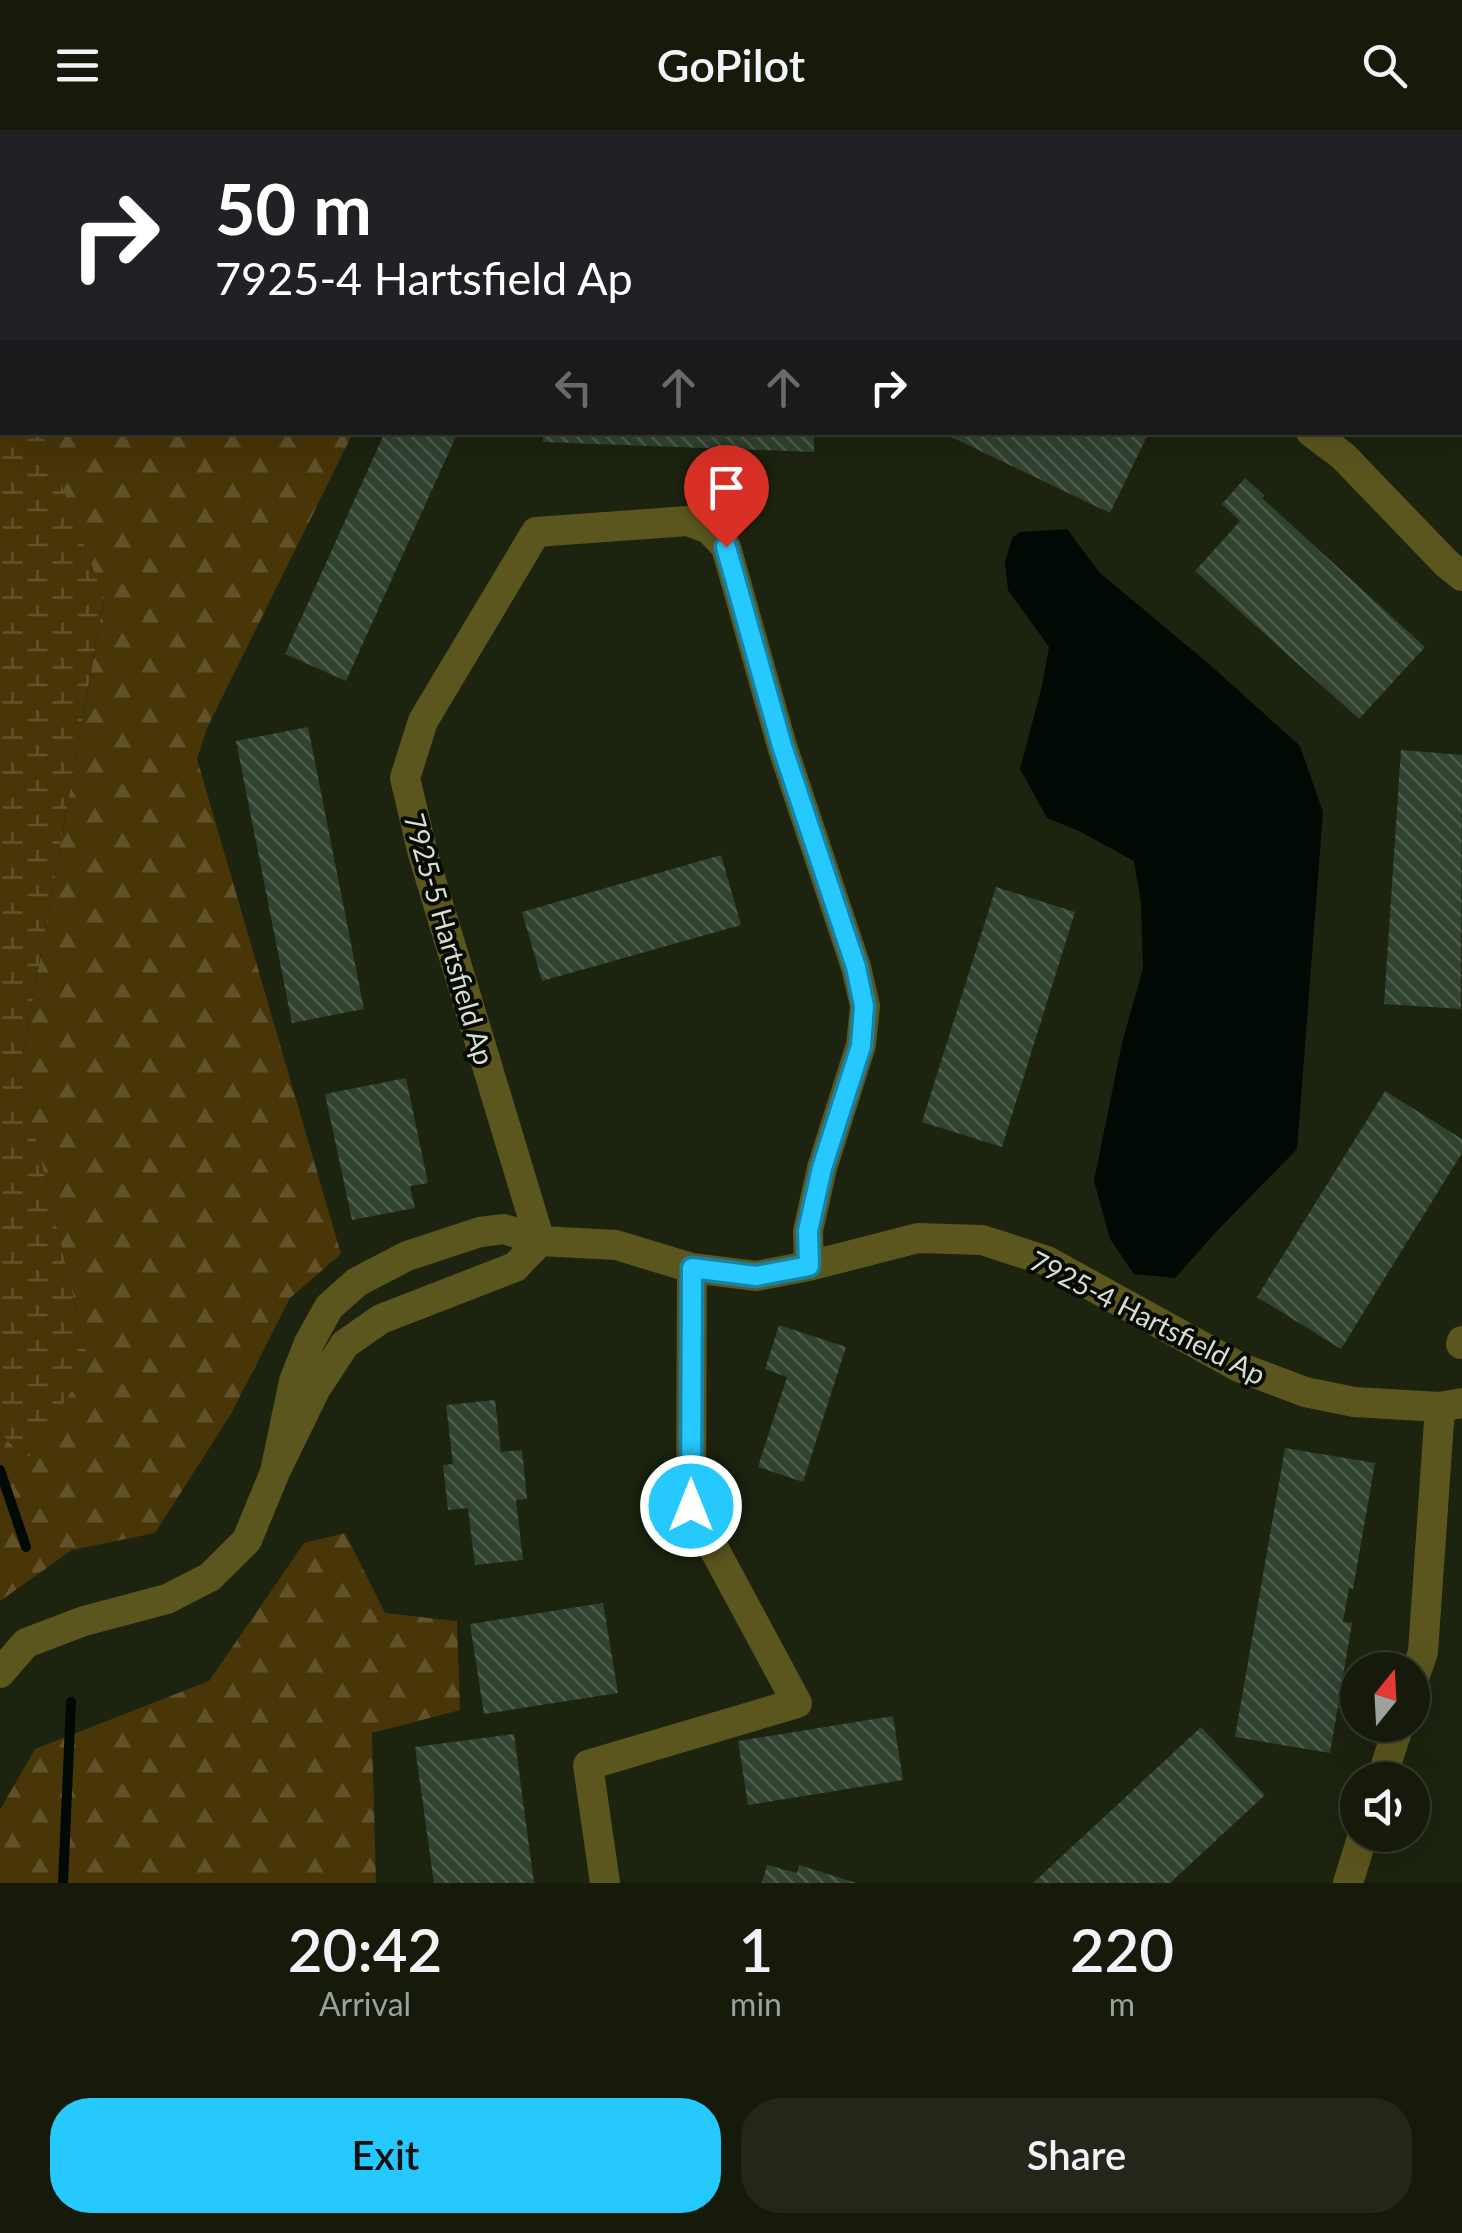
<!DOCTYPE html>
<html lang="en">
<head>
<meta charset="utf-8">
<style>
  :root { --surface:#151a0b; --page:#222719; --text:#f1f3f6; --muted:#9da19d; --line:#34382c; --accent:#25c9fe }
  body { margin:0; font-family:Lato,sans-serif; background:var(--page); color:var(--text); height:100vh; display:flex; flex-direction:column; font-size:38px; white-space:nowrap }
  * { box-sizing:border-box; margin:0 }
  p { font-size:32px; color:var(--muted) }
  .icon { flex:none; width:55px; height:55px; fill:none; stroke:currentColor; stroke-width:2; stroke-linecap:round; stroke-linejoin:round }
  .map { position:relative; height:1753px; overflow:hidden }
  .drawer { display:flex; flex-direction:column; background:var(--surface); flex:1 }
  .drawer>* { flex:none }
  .hud { position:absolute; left:0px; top:0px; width:1462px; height:305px; box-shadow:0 10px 40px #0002,0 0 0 2px var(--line); background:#202124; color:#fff; overflow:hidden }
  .needle { width:65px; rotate:18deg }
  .tools { position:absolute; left:1340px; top:1522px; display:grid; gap:20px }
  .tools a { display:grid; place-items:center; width:90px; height:90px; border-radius:50%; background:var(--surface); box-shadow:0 10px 40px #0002,0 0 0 2px var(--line); font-size:50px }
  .pin { position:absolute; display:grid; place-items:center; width:85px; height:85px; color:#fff; margin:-102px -42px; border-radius:50% 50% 50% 0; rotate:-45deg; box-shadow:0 0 10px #0007 }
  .pin .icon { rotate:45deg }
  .me { position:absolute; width:110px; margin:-55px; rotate:0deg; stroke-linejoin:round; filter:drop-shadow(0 0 8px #0008) }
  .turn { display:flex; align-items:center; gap:35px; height:210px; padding:0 50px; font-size:45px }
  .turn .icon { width:130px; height:130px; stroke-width:2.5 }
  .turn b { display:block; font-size:70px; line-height:85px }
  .lanes { display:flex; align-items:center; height:95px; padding:0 50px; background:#0003; justify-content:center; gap:50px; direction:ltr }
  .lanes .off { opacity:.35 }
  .eta { display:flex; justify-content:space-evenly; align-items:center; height:170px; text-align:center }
  .eta b { font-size:60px; font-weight:600; line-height:70px }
  .cta { display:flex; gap:20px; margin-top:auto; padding:20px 50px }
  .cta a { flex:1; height:115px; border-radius:40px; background:var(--accent); color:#111; font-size:40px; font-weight:600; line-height:115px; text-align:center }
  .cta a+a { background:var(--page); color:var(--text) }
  header { display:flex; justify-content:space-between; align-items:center; height:130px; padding:0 50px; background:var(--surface); font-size:45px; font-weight:600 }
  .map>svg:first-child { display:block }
  .forest { fill:url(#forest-firs) }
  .wetland { fill:url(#wetland-marsh) }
  .water { fill:#010905 }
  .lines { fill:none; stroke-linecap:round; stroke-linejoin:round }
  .stream { stroke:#010905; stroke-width:10 }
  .building { fill:url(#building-back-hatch) }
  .street { stroke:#5b561e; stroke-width:30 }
  .route-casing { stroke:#1883a5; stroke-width:25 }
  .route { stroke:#25c9fe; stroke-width:18 }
  .labels { text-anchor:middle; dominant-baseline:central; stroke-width:8; stroke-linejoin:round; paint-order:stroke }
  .street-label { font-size:28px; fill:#d7ddcf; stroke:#080b04 }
</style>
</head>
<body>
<header><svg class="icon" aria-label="menu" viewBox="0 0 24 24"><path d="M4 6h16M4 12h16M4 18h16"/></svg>GoPilot<svg class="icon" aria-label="search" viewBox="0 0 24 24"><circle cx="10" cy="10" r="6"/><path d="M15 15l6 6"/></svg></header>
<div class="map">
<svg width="1462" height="1753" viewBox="0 0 1462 1753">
  <defs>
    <pattern id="forest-firs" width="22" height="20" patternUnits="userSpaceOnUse" patternTransform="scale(2.5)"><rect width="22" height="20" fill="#483508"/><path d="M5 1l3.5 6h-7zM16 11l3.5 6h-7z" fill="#62522b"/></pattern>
    <pattern id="wetland-marsh" width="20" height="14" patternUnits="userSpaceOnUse" patternTransform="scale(2.5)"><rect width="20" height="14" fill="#483508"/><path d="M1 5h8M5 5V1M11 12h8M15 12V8" fill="none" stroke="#62522b"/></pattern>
    <pattern id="building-back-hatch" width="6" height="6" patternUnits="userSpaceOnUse" patternTransform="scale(2.5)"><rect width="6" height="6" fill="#314231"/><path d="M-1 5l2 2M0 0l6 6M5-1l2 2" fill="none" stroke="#4e5d4e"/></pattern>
  </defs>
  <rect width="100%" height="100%" fill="#1c230f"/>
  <path class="forest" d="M42 303H353L207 598 197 629 341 1124 290 1168 231 1284 155 1403 72 1420 0 1471V1302L25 1330 89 1234 20 942 104 469Z
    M345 1403 385 1483 457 1491 460 1580 372 1603 376 1753H0V1680L35 1619 209 1551 304 1413Z"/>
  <path class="wetland" d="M0 190 2 196V302L42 303 104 468 20 942 89 1234 26 1331 0 1302Z"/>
  <path class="water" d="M1067 399 1099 442 1209 534 1300 616 1323 682 1297 1019 1215 1103 1175 1148 1134 1144 1110 1109 1094 1051 1122 913 1143 838 1141 773 1134 731 1079 701 1047 688 1020 639 1042 556 1049 517 1008 460 1005 432 1012 408 1020 402Z"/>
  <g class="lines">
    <path class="stream" d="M0 1340 26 1417
      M63 1753 71 1572"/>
  </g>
  <path class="building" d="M385 302H458L346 551 285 524Z
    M543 302H814V322L543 312Z
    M941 302H1149L1110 383Z
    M1245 348 1265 366 1262 368 1425 517 1359 589 1195 441 1240 391 1222 374Z
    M308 597 364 879 292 893 236 611Z
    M1401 620 1462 625 1461 879 1384 874Z
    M721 725 741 795 542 851 522 782Z
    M996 757 1075 782 1002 1017 922 992Z
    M406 948 428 1053 410 1056 415 1078 352 1090 325 964Z
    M1385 961 1462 1009V1023L1341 1219 1257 1167Z
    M779 1195 846 1217 803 1352 758 1337 787 1247 765 1239Z
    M495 1270 501 1322 522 1320 527 1369 516 1370 523 1430 475 1435 468 1378 448 1380 443 1335 453 1334 446 1275Z
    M1285 1318 1375 1333 1353 1459 1349 1458 1343 1492 1352 1493 1330 1623 1235 1607Z
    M603 1473 618 1563 484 1584 470 1494Z
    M893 1586 903 1650 748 1675 738 1611Z
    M1201 1597 1265 1665 1170 1753H1033Z
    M514 1604 534 1753H434L415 1617Z
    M767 1735 797 1743 799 1735 856 1753H762Z"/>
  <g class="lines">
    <path class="street" d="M1285 0 1289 2
      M1159 2 1160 0
      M1460 125 1462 126
      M1311 302 1343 326 1447 434 1462 446
      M540 1111 423 724 405 648 423 591 536 402 688 391 709 399 726 417 782 616 856 837 865 876 861 915 822 1038 808 1101 809 1136
      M1461 1214 1462 1211
      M275 1342 294 1251 309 1213 329 1177 357 1152 407 1126 480 1102 504 1099 540 1111 616 1115 692 1138 756 1146 809 1136 918 1108 982 1110 1047 1131 1239 1237 1305 1262 1354 1272 1440 1277 1462 1273
      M0 1543 26 1513 84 1491 167 1469 210 1447 247 1410 275 1342 316 1258 345 1214 381 1189 515 1137 540 1111
      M1412 1554 1423 1522 1440 1277
      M1381 1650 1399 1595
      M605 1753 588 1635 797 1573 691 1376 692 1138
      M1348 1753 1363 1705"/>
  </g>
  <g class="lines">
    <defs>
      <path id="route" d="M691 1376 692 1138 756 1146 809 1136 808 1101 822 1038 861 916 864 876 856 837 782 616 726 417"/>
    </defs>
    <use href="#route" class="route-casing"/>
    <use href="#route" class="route"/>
  </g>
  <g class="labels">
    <g class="street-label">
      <text transform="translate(450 809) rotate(74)">7925-5 Hartsfield Ap</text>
      <text transform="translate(1148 1187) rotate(27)">7925-4 Hartsfield Ap</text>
    </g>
  </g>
</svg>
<div class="tools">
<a><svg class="needle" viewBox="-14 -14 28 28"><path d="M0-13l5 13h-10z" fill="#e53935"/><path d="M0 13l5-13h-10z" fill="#9da19d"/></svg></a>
<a><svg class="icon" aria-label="sound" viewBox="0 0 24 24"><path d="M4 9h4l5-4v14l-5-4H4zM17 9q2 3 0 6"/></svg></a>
</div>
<div class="pin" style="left:726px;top:417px;background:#d93025"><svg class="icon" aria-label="arrive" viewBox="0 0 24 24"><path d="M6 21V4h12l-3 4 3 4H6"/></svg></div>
<svg class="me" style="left:691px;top:1376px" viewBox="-20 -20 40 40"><circle r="17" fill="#25c9fe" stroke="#fff" stroke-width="3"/><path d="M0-11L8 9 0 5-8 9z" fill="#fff"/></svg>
<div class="hud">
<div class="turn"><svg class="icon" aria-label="right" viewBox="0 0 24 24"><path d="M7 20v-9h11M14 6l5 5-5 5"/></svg><div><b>50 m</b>7925-4 Hartsfield Ap</div></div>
<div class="lanes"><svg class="icon off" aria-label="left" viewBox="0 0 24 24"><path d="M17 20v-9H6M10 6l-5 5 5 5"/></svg><svg class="icon off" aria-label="ahead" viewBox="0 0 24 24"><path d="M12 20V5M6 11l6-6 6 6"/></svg><svg class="icon off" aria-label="ahead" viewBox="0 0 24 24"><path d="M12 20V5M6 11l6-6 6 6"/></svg><svg class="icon" aria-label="right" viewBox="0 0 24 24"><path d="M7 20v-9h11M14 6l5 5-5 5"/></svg></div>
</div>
</div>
<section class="drawer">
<div class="eta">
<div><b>20:42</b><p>Arrival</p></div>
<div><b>1</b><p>min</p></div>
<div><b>220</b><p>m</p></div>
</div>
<div class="cta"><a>Exit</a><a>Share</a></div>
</section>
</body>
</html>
